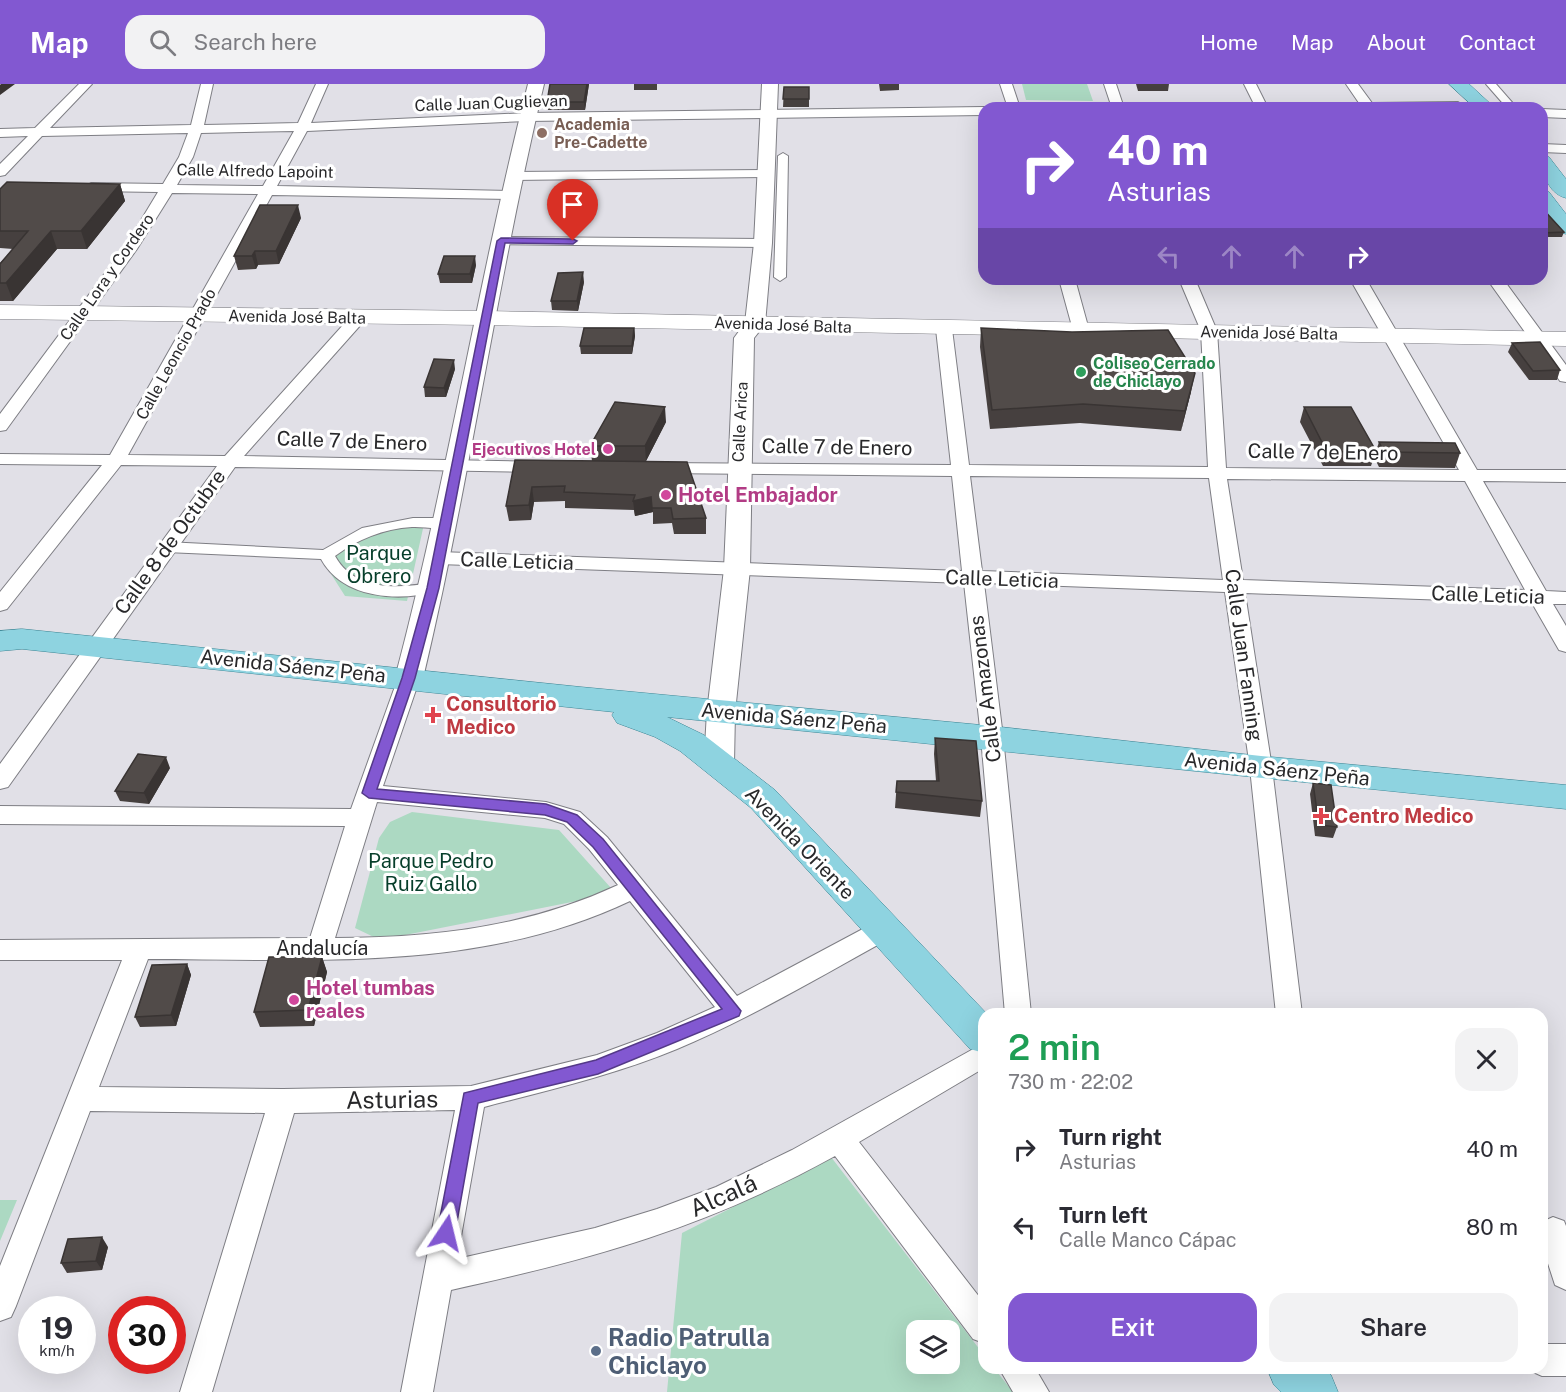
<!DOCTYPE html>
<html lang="en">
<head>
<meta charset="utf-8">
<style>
  :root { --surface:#fff; --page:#f2f2f3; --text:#2b2b33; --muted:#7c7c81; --accent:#8258d1 }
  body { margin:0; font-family:"Public Sans",sans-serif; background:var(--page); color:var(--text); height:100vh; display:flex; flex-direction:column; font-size:22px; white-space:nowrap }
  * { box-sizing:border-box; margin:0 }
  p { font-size:20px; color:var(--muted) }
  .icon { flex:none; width:33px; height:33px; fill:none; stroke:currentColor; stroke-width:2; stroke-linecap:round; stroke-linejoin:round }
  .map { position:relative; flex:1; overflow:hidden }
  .details { position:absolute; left:978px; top:924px; width:570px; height:366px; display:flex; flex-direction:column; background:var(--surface); border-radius:18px; box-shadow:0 6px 24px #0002 }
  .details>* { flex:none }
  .banner { position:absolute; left:978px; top:18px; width:570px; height:183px; border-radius:18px; box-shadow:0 6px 24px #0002; background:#8258d1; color:#fff; overflow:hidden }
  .fabs { position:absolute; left:906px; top:1236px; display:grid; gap:12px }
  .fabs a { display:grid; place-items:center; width:54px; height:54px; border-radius:12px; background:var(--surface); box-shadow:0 6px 24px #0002; font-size:30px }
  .speed { position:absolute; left:18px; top:1212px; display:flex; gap:12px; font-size:30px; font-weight:700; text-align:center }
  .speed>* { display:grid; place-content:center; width:78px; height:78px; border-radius:50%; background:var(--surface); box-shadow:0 6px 24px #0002; line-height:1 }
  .speed small { font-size:15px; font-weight:400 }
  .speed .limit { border:9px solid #d22; background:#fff; color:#111 }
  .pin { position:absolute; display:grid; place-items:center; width:51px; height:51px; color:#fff; margin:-62px -26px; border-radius:50% 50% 50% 0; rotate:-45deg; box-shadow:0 0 6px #0007 }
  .pin .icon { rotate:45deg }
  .me { position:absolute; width:66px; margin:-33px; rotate:10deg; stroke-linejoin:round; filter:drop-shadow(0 0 4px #0008) }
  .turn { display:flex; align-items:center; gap:21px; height:126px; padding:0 30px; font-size:27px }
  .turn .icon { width:78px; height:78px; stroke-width:2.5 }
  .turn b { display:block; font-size:42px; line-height:51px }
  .lanes { display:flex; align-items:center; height:57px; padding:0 30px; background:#0003; justify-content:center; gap:30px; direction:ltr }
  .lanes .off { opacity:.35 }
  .round { display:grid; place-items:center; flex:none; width:63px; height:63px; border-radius:18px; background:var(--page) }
  .overview { display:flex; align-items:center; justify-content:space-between; height:102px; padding:0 30px }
  h1 { font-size:36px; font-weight:600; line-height:45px; color:#1e9e55 }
  .action { display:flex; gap:12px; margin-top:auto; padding:12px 30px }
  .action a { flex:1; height:69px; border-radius:18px; background:var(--accent); color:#fff; font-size:24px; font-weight:600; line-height:69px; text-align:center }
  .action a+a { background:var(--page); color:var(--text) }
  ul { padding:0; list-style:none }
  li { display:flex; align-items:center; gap:18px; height:78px; padding:0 30px }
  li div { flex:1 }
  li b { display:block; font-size:22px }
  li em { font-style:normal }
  header { display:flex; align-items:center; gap:36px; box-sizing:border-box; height:84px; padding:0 30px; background:var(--accent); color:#fff }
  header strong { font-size:28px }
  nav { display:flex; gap:33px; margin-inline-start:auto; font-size:21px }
  .search { width:420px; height:54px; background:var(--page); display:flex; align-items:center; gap:15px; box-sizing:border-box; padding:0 21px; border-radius:18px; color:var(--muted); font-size:22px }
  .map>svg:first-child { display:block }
  .green { fill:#acd9c2; fill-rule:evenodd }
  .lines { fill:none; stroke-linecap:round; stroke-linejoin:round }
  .pedestrian-casing { stroke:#7e7e84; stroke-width:2 }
  .minor-casing { stroke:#7e7e84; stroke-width:2 }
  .tertiary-casing { stroke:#7e7e84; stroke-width:2 }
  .secondary-casing { stroke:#7e7e84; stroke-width:1 }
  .primary-casing { stroke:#3a8493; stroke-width:1 }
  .pedestrian { fill:#fff; fill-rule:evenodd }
  .minor { fill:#fff; fill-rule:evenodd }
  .tertiary { fill:#fff; fill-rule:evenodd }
  .secondary { fill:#fff; fill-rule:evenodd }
  .primary { fill:#8ed3e0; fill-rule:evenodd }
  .wall { fill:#46403f }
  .shaded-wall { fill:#393433 }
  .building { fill:#514b49; stroke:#393433; stroke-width:1.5 }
  .route { fill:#8258d1; stroke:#543988; stroke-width:1.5 }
  .education-dot { fill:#8d6e63; stroke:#fff; stroke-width:2 }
  .leisure-dot { fill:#2e9e5b; stroke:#fff; stroke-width:2 }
  .hotel-dot { fill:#d1479c; stroke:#fff; stroke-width:2 }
  .health-dot { fill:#e0444e; stroke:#fff; stroke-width:2 }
  .service-dot { fill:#5c6f8a; stroke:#fff; stroke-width:2 }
  .labels { text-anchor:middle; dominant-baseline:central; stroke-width:6; stroke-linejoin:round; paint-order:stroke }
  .far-street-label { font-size:16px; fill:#28282a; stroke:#fff }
  .far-education-label { font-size:16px; font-weight:bold; fill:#785e54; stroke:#fff; text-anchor:start }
  .far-leisure-label { font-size:16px; font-weight:bold; fill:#27864d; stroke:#fff; text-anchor:start }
  .far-hotel-label { font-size:16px; font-weight:bold; fill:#b23c85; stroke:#fff; text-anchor:end }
  .street-label { font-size:20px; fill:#28282a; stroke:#fff }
  .hotel-label { font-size:20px; font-weight:bold; fill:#b23c85; stroke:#fff; text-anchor:start }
  .park-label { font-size:20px; fill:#063e2a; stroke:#fff }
  .health-label { font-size:20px; font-weight:bold; fill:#be3a42; stroke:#fff; text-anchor:start }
  .near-street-label { font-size:24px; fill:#28282a; stroke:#fff }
  .near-service-label { font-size:24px; font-weight:bold; fill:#4e5e75; stroke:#fff; text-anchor:start }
</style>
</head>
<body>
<header>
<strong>Map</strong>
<div class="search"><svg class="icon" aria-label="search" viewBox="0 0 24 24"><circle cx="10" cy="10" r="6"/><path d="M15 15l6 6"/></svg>Search here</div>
<nav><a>Home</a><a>Map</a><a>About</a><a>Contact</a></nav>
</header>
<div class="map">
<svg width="1566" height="1308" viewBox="0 0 1566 1308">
  <rect width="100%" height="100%" fill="#e1e0e7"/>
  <path class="green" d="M1022 0H1087L1093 17 1026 16Z
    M424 440 407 517 345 512 324 479 350 453Z
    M412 728 559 746 611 804 597 813 380 856 355 844 379 754 390 738Z
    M831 1073 984 1271V1284H994L1013 1308H667L682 1149ZM916 1246H950V1280H916Z
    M0 1116H17L0 1157Z"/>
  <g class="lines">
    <defs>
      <path id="pedestrian" d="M1486 0H1496L1517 24H1507Z
        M783 69 788 72 786 193 780 197 774 193 778 72Z
        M413 434H445L453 439C445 448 424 442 412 443 383 445 358 455 335 472 355 508 397 504 433 499L439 501 441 504 439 507C398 518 343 515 321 475L166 468 158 463 166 458 323 466 362 444Z"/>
      <path id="minor" d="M79 0H92L50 44 191 41 201 0H213L204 41 298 39 316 0H328L311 39 527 29 984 23 987 24H984V31L527 37 307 47 277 102 510 107 517 111 510 115 272 111 128 371 225 372 353 230 359 228 367 233 365 236 244 372 544 378 553 383 544 388 235 383 8 703 0 705V680L217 382 121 381 7 525 0 527V508L102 381 0 380V370L110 371 258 110 172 109 137 165 6 346 0 347V330L126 161 158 108 91 107 84 103 91 99 163 100 179 73 188 49 42 52 5 91 0 92V80L28 52 0 53V45L35 44ZM294 47 263 102 177 101 193 73 201 49Z
        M1000 0H1012L1020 24H1008Z
        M1104 0H1116L1124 24H1112Z
        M1244 0H1256L1266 20 1359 19 1346 0H1358L1372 19 1458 18 1464 22 1181 24 1187 20H1254Z
        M1542 25 1566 26V34L1542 33Z
        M1542 60 1566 61V69L1542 68Z
        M765 86 770 87V93L513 96 506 92 513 88Z
        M501 153 763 155 770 159 763 163 496 160 494 157 496 154Z
        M1059 195H1075L1089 246 1087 249 1081 251 1073 246Z
        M1179 195H1195L1217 247 1226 384 1459 386 1350 195H1366L1477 386H1566V398L1483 397 1546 507 1566 508V520H1553L1566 542V568L1559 566 1532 519 1245 509 1272 684 1302 930H1276L1250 684 1225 508 984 499 1003 653 1031 930H1005L981 653 964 499 439 480 429 474 439 468 962 487 952 392 658 389 649 384 658 379 951 381 936 245 944 240 952 245 969 381 1208 383 1201 247ZM970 392 1209 394 1223 496 982 487ZM1227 395 1465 397 1525 506 1243 496Z
        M1487 195H1503L1566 281V298L1560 297Z
        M409 587 417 589 420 594 383 702 546 718 580 728 607 753 737 912 874 839 883 836 892 839 896 846 892 853C821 892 751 934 677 965 614 991 549 1006 484 1023L457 1175 595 1144 657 1125 716 1103 792 1066 984 959V984L859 1058 984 1219V1259L973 1255 835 1072C707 1143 593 1175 451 1206L433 1308H401L455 1026 294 1029 212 1308H180L265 1029 90 1027 16 1222 11 1233 0 1237V1182L122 876H0V856L310 854 345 742 0 740V722L351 725 398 594 401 589ZM377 718 545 734 564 740 589 765 618 801C528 843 433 854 335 854ZM630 817 715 923 657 949 597 971 471 1002 283 1005 99 1003 148 875C310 875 479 889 630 817Z
        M1553 1133 1564 1137 1566 1142V1206L1555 1201 1542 1161V1138Z
        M1542 1260H1566V1292H1542L1531 1287 1529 1284H1542Z
        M999 1284H1035L1049 1308H1013Z"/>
      <path id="tertiary" d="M528 0H544C497 197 470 397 423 594L419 600 409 603 399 600 395 594C447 398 478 197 528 0Z
        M762 0H778L772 159 765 240 754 254 750 485 735 628 734 679 729 686 719 689 709 686 704 679 707 628 724 485 734 254 745 239 754 159Z"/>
      <path id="secondary" d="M0 221 485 227 1566 248V262L485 241 0 235Z"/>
      <path id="primary" d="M1449 0H1469L1495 24H1475Z
        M1542 71 1549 73 1566 95V114C1547 109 1542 88 1542 71Z
        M1542 106 1549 108 1566 130V150L1559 148 1542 126Z
        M22 545 581 603 992 642 1261 672 1566 701V725L667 633 704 651 775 706 987 930H984V969L970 965 751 724 680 667 655 653 617 639 612 631 614 628 22 565 0 567V547Z
        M1267 1284H1324L1331 1291 1338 1308H1281L1274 1301Z"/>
    </defs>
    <use href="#pedestrian" class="pedestrian-casing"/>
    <use href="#minor" class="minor-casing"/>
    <use href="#tertiary" class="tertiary-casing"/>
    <use href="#secondary" class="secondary-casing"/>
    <use href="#primary" class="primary-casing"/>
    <use href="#pedestrian" class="pedestrian"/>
    <use href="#minor" class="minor"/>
    <use href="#tertiary" class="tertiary"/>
    <use href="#secondary" class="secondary"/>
    <use href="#primary" class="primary"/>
  </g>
  <path class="wall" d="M550 0H589L585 26H548L547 18Z
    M634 0H657V6H634Z
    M879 0H899V6L880 7Z
    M1136 0H1169L1168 7H1138Z
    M784 3H809V23H783Z
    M120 100 125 117 87 165H57L13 217H0V179L13 165 0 164V105Z
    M1542 124 1564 148 1562 153H1542Z
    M301 134 279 180 258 181 256 185 238 186 234 172Z
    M476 181 472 199H440L438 190Z
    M584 198 578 227 552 226 551 217Z
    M634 244 635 252 632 270H581L580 262Z
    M981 244 1191 308 1181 347 1080 339 990 345 980 263Z
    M1512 259 1560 286 1557 296H1529L1508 268Z
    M455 285 446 313H425L424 303Z
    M1304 323 1376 367 1379 358 1460 369 1455 384 1379 383 1374 373 1371 382H1323L1300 338Z
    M666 338 646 377 706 434V450H674L672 439 653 440V428L635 432 634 426 565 424V417L534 418 531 436 509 437 506 422 515 376 592 377 590 362Z
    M935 654 982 717 980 733 895 724 897 697H936L934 670Z
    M170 684 149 720 120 717 115 707Z
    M1313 699 1337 743 1333 754 1315 752 1310 710Z
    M322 873 327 888 314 942 260 943 254 928Z
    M187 880 191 891 176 942 140 943 135 933Z
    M108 1163 102 1186 67 1189 61 1179Z"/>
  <path class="shaded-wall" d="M1 0H15L0 11V1Z
    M587 0H589L585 26 584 18Z
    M120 100 125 117 87 165 81 147Z
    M298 121 301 134 279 180 276 167Z
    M51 147 57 165 13 217 6 199Z
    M255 167 258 181 256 185 252 172Z
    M475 172 476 181 472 199 470 190Z
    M583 188 584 198 578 227 577 217Z
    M634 244 635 252 632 270V262Z
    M454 276 455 285 446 313 444 304Z
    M1195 289 1191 308 1181 347 1185 327Z
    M665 323 666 338 646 377 645 362Z
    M532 403 534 418 531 436 529 421Z
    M651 413 653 428 635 432 633 417Z
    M166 673 170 684 149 720 144 709Z
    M322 873 327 888 314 942 308 926Z
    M187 880 191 891 176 942 171 931Z
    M102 1153 108 1163 102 1186 96 1177Z"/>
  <path class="building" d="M550 0H587L584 18H547Z
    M784 3H809V15H783Z
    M7 98 120 100 81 147H51L6 199H0V180L28 147H0V105Z
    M260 121H298L276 167H255L252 172H234Z
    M1542 124 1564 148 1542 149Z
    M444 172H475L470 190H438Z
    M583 188 577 217H551L558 189Z
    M584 244H634L632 262H580Z
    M981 244 1072 248 1168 246 1195 289 1185 327 1083 320 992 326Z
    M1540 258 1560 286 1533 287 1512 259Z
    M434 275 454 276 444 304 424 303Z
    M615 318 665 323 645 362H590Z
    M1304 323H1351L1376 367 1327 368Z
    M1379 358 1455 359 1460 369 1384 368Z
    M515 376 687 378 706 434 673 435 671 424H652L651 413 633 417 635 411 564 408 565 402 532 403 529 421 506 422Z
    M935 654 976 657 982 717 896 708 897 697H939Z
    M138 670 166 673 144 709 115 707Z
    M1313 699 1331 701 1337 743 1319 741Z
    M269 873H322L308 926 254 928Z
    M187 880 171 931 135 933 152 881Z
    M102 1153 96 1177 61 1179 68 1155Z"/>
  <path class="route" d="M501 154 573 155 577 157 573 160 505 159 439 504 415 594 377 705 546 720 577 731 603 755 741 927 739 932 598 990 478 1019 455 1149 453 1155 446 1157 440 1155 437 1149 464 1009 596 976 722 925 593 763 567 738 545 731 369 714 362 709 402 594 427 504 497 157Z"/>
  <circle class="education-dot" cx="542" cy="49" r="6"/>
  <circle class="leisure-dot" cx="1081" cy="288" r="6"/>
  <g class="hotel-dot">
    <circle cx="608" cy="365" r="6"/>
    <circle cx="666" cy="411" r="6"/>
    <circle cx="294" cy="916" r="6"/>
  </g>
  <g class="health-dot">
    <path d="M430 622h6v6h6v6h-6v6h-6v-6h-6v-6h6z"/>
    <path d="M1318 723h6v6h6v6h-6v6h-6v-6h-6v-6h6z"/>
  </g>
  <circle class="service-dot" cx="596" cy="1267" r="6"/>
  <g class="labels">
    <g class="far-street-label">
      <text transform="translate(491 19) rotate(-2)">Calle Juan Cuglievan</text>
      <text transform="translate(255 87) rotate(1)">Calle Alfredo Lapoint</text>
      <text transform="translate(107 193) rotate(-55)">Calle Lora y Cordero</text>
      <text transform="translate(297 233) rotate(1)">Avenida José Balta</text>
      <text transform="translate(783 241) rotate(2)">Avenida José Balta</text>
      <text transform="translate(1269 249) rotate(1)">Avenida José Balta</text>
      <text transform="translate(176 270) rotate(-61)">Calle Leoncio Prado</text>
      <text transform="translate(740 338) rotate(-87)">Calle Arica</text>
    </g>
    <g class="far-education-label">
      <text x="554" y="40">Academia<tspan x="554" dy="18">Pre-Cadette</tspan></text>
    </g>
    <g class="far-leisure-label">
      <text x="1093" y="279">Coliseo Cerrado<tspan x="1093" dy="18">de Chiclayo</tspan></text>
    </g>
    <g class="far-hotel-label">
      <text x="596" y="365">Ejecutivos Hotel</text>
    </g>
    <g class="street-label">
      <text transform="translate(352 357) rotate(2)">Calle 7 de Enero</text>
      <text transform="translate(837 363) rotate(1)">Calle 7 de Enero</text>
      <text transform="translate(1323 368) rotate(1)">Calle 7 de Enero</text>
      <text transform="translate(170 458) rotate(-54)">Calle 8 de Octubre</text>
      <text transform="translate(517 477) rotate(2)">Calle Leticia</text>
      <text transform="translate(1002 495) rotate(2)">Calle Leticia</text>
      <text transform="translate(1488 511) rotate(2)">Calle Leticia</text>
      <text transform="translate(1244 571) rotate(82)">Calle Juan Fanning</text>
      <text transform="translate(293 582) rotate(6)">Avenida Sáenz Peña</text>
      <text transform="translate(985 605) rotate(-97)">Calle Amazonas</text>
      <text transform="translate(794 634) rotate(5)">Avenida Sáenz Peña</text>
      <text transform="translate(1277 685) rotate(6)">Avenida Sáenz Peña</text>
      <text transform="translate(800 759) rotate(46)">Avenida Oriente</text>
      <text x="322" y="864">Andalucía</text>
    </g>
    <g class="hotel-label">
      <text x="678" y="411">Hotel Embajador</text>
      <text x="306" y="904">Hotel tumbas<tspan x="306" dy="23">reales</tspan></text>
    </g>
    <g class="park-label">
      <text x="379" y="469">Parque<tspan x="379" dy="23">Obrero</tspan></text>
      <text x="431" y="777">Parque Pedro<tspan x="431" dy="23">Ruiz Gallo</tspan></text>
    </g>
    <g class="health-label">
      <text x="446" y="620">Consultorio<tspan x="446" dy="23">Medico</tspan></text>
      <text x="1334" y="732">Centro Medico</text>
    </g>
    <g class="near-street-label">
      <text transform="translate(392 1015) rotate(-1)">Asturias</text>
      <text transform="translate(723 1111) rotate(-24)">Alcalá</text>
    </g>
    <g class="near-service-label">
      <text x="608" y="1253">Radio Patrulla<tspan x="608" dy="28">Chiclayo</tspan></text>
    </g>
  </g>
</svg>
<div class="fabs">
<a><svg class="icon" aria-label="layers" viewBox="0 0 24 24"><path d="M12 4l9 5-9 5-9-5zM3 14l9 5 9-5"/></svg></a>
</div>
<div class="speed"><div>19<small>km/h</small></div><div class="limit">30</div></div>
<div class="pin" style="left:573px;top:157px;background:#d93025"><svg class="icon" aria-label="arrive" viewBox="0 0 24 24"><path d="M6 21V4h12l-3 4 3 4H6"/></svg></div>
<svg class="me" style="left:446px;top:1149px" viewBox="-20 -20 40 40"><path d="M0-17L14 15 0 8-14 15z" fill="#8258d1" stroke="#fff" stroke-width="4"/></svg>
<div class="banner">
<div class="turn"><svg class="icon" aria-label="right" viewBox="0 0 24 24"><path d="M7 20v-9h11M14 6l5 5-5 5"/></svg><div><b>40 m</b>Asturias</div></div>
<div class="lanes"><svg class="icon off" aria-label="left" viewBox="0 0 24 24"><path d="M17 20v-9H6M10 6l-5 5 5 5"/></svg><svg class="icon off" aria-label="ahead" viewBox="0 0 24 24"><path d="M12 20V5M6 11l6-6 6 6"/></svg><svg class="icon off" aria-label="ahead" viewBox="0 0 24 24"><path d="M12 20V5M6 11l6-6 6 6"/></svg><svg class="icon" aria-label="right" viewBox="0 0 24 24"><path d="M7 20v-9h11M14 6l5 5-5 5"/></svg></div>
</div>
<section class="details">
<div class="overview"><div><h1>2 min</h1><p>730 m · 22:02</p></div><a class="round"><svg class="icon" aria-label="close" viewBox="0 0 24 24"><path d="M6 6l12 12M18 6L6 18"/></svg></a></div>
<ul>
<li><svg class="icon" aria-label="right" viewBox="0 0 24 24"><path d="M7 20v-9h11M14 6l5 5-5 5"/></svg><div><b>Turn right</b><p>Asturias</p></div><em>40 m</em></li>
<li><svg class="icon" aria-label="left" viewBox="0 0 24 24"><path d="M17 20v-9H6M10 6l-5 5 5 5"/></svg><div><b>Turn left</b><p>Calle Manco Cápac</p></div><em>80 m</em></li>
</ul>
<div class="action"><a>Exit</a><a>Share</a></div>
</section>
</div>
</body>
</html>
